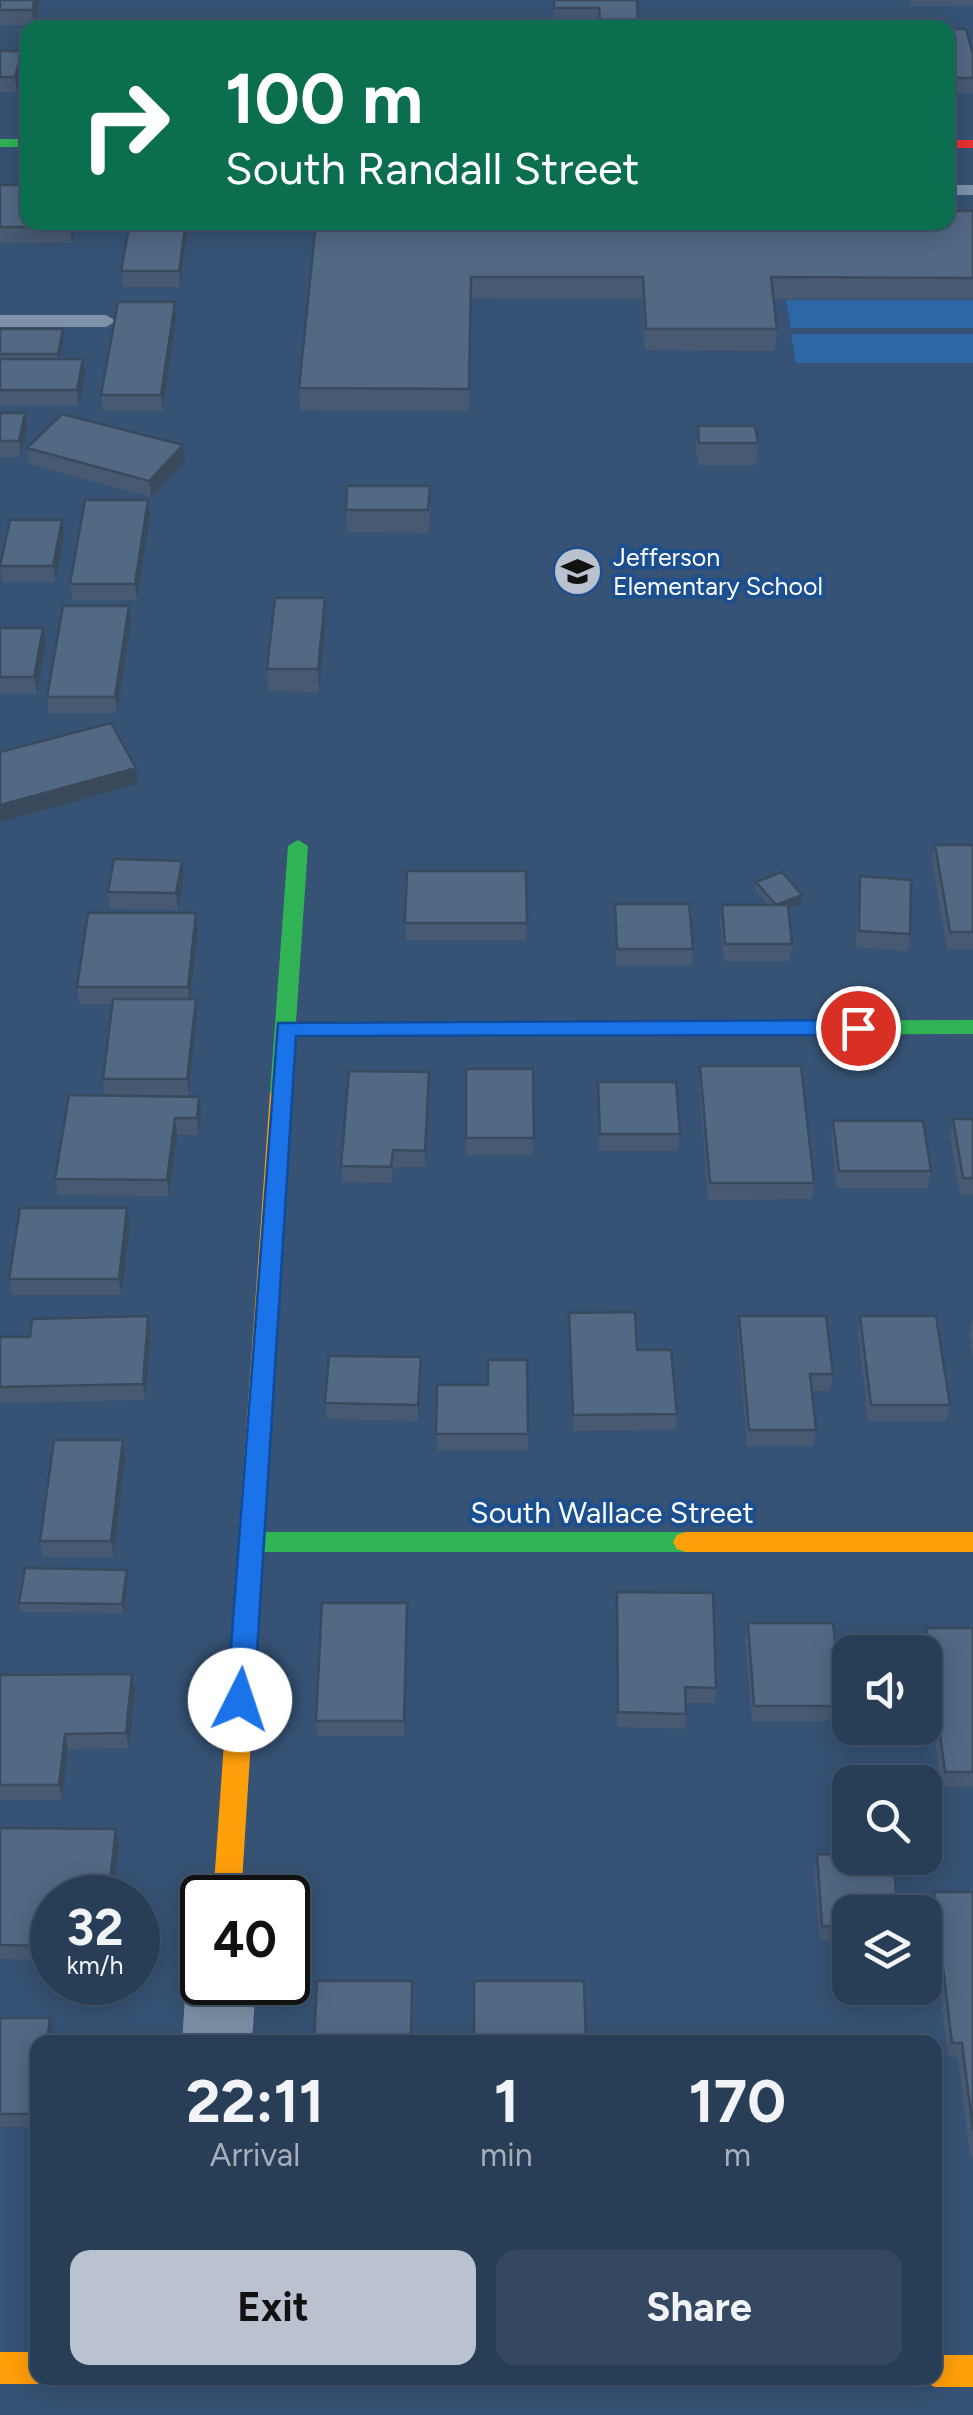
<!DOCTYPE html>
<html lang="en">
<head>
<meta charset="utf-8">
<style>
  :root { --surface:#283e57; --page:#344961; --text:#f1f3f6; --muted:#a5aeba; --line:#44576d; --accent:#b9c2ce }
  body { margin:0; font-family:Figtree,sans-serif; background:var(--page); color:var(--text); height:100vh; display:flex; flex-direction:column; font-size:38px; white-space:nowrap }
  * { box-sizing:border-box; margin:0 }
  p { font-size:32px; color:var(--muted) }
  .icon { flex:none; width:55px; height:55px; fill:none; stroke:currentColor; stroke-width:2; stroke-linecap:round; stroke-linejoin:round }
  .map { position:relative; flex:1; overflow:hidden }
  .sheet { position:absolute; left:30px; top:2035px; width:912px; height:350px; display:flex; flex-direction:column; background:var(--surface); border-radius:20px; box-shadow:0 5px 25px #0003,0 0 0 2px var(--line) }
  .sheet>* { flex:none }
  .hud { position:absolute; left:20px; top:20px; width:935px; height:210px; border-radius:20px; box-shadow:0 5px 25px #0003,0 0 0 2px var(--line); background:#0b6e4f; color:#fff; overflow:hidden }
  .fabs { position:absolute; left:832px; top:1635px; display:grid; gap:20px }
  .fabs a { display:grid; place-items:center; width:110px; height:110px; border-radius:20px; background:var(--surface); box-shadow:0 5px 25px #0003,0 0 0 2px var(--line); font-size:50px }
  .speed { position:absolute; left:30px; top:1875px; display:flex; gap:20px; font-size:50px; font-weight:700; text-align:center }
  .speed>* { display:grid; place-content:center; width:130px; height:130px; border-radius:50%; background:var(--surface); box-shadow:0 5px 25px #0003,0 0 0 2px var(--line); line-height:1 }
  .speed small { font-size:25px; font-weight:400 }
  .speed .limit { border:5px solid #111; border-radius:15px; background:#fff; color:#111 }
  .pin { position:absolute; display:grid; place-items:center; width:85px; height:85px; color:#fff; margin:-42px; border:5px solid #fff; border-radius:50%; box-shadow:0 2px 10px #0007 }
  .me { position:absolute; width:110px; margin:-55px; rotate:4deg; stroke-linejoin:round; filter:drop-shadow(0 0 8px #0008) }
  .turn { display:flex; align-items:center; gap:35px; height:210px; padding:0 40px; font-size:45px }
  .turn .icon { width:130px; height:130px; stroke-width:2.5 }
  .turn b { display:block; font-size:70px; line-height:85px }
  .eta { display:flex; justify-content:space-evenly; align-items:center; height:170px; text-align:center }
  .eta b { font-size:60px; font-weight:700; line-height:70px }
  .button { display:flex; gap:20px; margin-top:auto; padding:20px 40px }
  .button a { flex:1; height:115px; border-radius:20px; background:var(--accent); color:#111; font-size:40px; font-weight:700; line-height:115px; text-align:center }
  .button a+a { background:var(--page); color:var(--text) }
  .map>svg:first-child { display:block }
  .green { fill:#2f66a5 }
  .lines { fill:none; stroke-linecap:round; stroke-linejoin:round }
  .lane { fill:#7d92a8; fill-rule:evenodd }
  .street { fill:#7d92a8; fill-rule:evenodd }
  .fast { fill:#30b455; fill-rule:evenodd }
  .slow { fill:#ff9f0a; fill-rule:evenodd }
  .jam { fill:#e5322d; fill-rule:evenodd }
  .wall { fill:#475a72 }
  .shaded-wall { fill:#394a5c }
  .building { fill:#526984; stroke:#394a5c; stroke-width:2.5 }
  .route { fill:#1a73e8; stroke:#114b97; stroke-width:2.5 }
  .labels { text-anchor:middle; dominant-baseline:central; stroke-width:8; stroke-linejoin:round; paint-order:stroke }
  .far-poi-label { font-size:25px; fill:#fff; stroke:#1b4f8f; text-anchor:start }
  .street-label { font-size:30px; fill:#fff; stroke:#1b4f8f }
</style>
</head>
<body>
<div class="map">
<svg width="973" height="2415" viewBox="0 0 973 2415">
  <rect width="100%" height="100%" fill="#365274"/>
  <path class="green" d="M786 300H973V328H791Z
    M791 334H973V363H796Z"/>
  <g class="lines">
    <path class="lane" d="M948 185H973V195H948Z
      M0 315H106L116 321 106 327H0Z"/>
    <path class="street" d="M202 1957V1982H256L252 2042H182L186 1982 196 1959Z"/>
    <path class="fast" d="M0 139H28V147H0Z
      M298 840 308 846 296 1022 973 1020V1034L295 1036 292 1093 281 1101 270 1093 288 846Z
      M251 1532H686L695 1535 699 1542 695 1549 686 1552H251L242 1549 238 1542 242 1535Z"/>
    <path class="slow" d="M281 1085 292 1093 241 1898H213L270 1093Z
      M686 1532H973V1552H686L677 1549 673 1542 677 1535Z
      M0 2352H38V2378L49 2379 38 2384H0Z
      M935 2355H973V2387H935L924 2382 922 2378H935Z"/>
    <path class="jam" d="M948 140H973V148H948Z"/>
  </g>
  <path class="wall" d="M0 0H40L34 25H0Z
    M553 0H637L638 28H599V23L554 22Z
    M910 0H973V6H911Z
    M948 29 973 55V93H948Z
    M0 51 23 66 17 92H0Z
    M0 185 28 222H76L72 243H0Z
    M973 211V299H773L777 329 775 351 645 350 642 299 471 298 469 411 300 410 299 388 316 222H948Z
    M189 222 180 287H123L121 271Z
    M175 302 176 318 163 411H103L101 395Z
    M0 329H63L64 338 60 359 85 375 79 406H0Z
    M0 413 27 429 21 457H0Z
    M698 426 758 443 756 465H698L696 448Z
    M183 445 185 462 151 497 29 464 27 448Z
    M148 500 150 516 137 600H72L70 584Z
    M430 508 429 533 347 532 346 510Z
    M62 520 64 536 56 582H3L0 566Z
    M325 598 326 621 319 692 269 691 267 669Z
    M129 606 131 623 117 713H49L47 697Z
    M0 628 46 644 37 694H0Z
    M935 845H973V949H947L932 862Z
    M526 871V940H406L405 923Z
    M860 876 910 934 908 951 856 947 858 893Z
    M184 877 178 910 110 909 108 892Z
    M756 882 801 904 788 909 792 944 790 961H724L720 922 722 905H768L755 890Z
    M615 904 693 949 692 966H616Z
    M196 913 198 930 191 999 197 1015 189 1095H105L103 1079 113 1004H79L77 987Z
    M700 1066 814 1183 812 1199 708 1200 699 1083Z
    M466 1069H533V1155H466Z
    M598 1082 680 1134 678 1151H599Z
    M430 1089 425 1167H393L392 1183 342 1182 341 1166Z
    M199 1097 201 1114 199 1135H177L169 1196 58 1195 55 1179Z
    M953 1119H973V1195H960L950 1136Z
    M833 1121 931 1171 928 1188H837L831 1137Z
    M130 1225 121 1295H12L9 1279Z
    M569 1313 637 1350 677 1414 676 1430 573 1431Z
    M739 1316 833 1374 830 1391H812L816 1430 813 1446H747L738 1333Z
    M860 1316 950 1405 946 1421H868L858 1333Z
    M973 1318V1358L969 1334Z
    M151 1333 145 1400 0 1403V1337Z
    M527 1360 528 1450H437V1385H488Z
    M421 1374 418 1421 327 1419 325 1403Z
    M123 1440 125 1456 114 1557H43L40 1541Z
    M128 1578 124 1613 21 1612 19 1603Z
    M617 1592 716 1688 715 1703H686L685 1729 617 1727Z
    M407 1603 405 1736H317L316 1721Z
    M748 1623 842 1706 839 1721H752L745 1638Z
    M926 1628H973V1787H941L923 1644Z
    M132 1674 135 1689 129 1748 68 1749 62 1800H0V1675Z
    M0 1828 116 1829 119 1844 52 1898V1960L0 1959Z
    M817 1854 850 1912V1941H820L814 1869Z
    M934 1892H973V2157H970L958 2057H948L930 1907Z
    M0 2018 53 2032 38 2042V2127H0Z"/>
  <path class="shaded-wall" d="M35 0H40L34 25 32 10Z
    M22 51 23 66 17 92 15 77Z
    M71 222H76L72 243 70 227Z
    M186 222H189L180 287 179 271Z
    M175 302 176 318 163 411 161 395Z
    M63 329 64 338 59 362 58 354Z
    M83 359 85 375 79 406 77 390Z
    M25 413 27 429 21 457 19 441Z
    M183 445 185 462 151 497 149 481Z
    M148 500 150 516 137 600 135 584Z
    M62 520 64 536 56 582 53 566Z
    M325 598 326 621 319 692 318 669Z
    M129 606 131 623 117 713 115 697Z
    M43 628 46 644 37 694 34 677Z
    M136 768 138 784 0 822V805Z
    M182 861 184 877 178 910 176 893Z
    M802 895 801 904 775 913 776 905Z
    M196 913 198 930 190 1004 188 987Z
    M196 999 197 1015 189 1095 187 1079Z
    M429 1072 430 1089 425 1167V1151Z
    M199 1097 201 1114 199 1135 197 1118Z
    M175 1118 177 1135 169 1196 167 1180Z
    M127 1208 130 1225 121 1295 119 1279Z
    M148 1316 151 1333 145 1400 143 1384Z
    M421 1357V1374L418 1421V1405Z
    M123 1440 125 1456 114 1557 111 1541Z
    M127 1570 128 1578 124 1613 122 1604Z
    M407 1603 408 1619 405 1736 404 1721Z
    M132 1674 135 1689 129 1748 126 1733Z
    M65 1734 68 1749 62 1800 59 1785Z
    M116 1829 119 1844 113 1898H108Z
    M50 2018 53 2032 52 2042H47Z"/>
  <path class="building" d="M0 0H35L32 10H0Z
    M554 0H637L638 21H600L599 8H554Z
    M948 29H966L973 55V78H948Z
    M0 51H22L15 77H0Z
    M0 185H28V222H71L70 227H0Z
    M948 211H973V278L771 277 777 329H646L643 277H471L469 389 299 388 316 222H948Z
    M130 222H186L179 271H121Z
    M118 302H175L161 395H101Z
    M0 329H63L58 354H0Z
    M0 359H83L77 390H0Z
    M0 413H25L19 441H0Z
    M62 414 183 445 149 481 27 448Z
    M698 426H755L758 443H699Z
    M347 486H430L428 510H346Z
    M85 500H148L135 584H70Z
    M10 520H62L53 566H0Z
    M275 598H325L318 669H267Z
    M63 606H129L115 697H47Z
    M0 628H43L34 677H0Z
    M111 723 136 768 0 805V752Z
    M935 845H973V932H950Z
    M114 859 182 861 176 893 108 892Z
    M407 871H526L527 923H405Z
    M782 872 802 895 776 905 756 882Z
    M860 876 911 880 910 934 859 931Z
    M615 904H689L693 949H617Z
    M722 905H788L792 944H725Z
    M88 913H196L188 987H77Z
    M113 999H196L187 1079H103Z
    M700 1066H801L814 1183H710Z
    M466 1069H533L534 1138H466Z
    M349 1071 429 1072 425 1151 393 1150 391 1167 341 1166Z
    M598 1082H676L680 1134H600Z
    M69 1095 199 1097 197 1118H175L167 1180 55 1179Z
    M953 1119H973V1178H963Z
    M833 1121H923L931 1171H839Z
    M20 1208H127L119 1279H9Z
    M635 1312 637 1350H671L677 1414 573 1415 569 1313Z
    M148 1316 143 1384 0 1387V1337H30L32 1319Z
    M739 1316H826L833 1374H810L816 1430H749Z
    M860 1316H936L950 1405H871Z
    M329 1356 421 1357 418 1405 325 1403Z
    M488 1360H527L528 1434H436L437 1385H488Z
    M54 1440H123L111 1541H40Z
    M25 1568 127 1570 122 1604 19 1603Z
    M617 1592 713 1593 716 1688 685 1687 686 1714 618 1712Z
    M322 1603H407L404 1721H316Z
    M748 1623H833L842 1706H754Z
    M926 1628H973V1772H945Z
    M132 1674 126 1733 65 1734 59 1785H0V1675Z
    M0 1828 116 1829 108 1898H52V1946L0 1945Z
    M817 1854 850 1855V1858H893L898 1912H850V1927L822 1926Z
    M934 1892H973V2130L962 2043H952Z
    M317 1981H412L411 2042H314Z
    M474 1981H584L586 2042H474Z
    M0 2018H50L47 2042H38V2114H0Z"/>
  <path class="route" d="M858 1020 869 1028 858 1035 296 1036 254 1700 250 1708 240 1711 231 1708 227 1700 278 1023Z"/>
  <defs>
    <symbol id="school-disc" viewBox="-11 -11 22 22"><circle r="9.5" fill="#b9c2ce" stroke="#1b4f8f"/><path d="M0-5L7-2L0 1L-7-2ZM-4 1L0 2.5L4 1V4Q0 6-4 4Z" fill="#111"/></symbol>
  </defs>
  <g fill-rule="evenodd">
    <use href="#school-disc" x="550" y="544" width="55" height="55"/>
  </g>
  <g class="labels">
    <g class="far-poi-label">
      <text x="613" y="557">Jefferson<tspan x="613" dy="29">Elementary School</tspan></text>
    </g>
    <g class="street-label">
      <text x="612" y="1512">South Wallace Street</text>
    </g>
  </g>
</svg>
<div class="fabs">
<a><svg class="icon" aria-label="sound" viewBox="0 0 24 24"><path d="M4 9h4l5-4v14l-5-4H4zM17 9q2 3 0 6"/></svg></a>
<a><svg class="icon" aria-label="search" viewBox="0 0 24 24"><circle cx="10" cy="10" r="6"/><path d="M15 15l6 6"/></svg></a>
<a><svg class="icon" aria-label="layers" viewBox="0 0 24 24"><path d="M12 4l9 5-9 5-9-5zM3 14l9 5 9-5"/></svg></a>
</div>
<div class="speed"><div>32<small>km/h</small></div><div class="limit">40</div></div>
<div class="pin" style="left:858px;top:1028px;background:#d93025"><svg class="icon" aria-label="arrive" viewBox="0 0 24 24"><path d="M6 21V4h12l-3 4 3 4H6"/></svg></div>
<svg class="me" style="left:240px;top:1700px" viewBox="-20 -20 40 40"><circle r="19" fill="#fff"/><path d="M0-13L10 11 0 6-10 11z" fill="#1a73e8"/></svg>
<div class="hud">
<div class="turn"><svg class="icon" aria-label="right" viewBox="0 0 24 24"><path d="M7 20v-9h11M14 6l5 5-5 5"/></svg><div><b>100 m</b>South Randall Street</div></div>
</div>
<section class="sheet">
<div class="eta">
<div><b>22:11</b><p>Arrival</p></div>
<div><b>1</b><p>min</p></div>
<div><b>170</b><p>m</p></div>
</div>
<div class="button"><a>Exit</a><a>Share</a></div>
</section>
</div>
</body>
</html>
